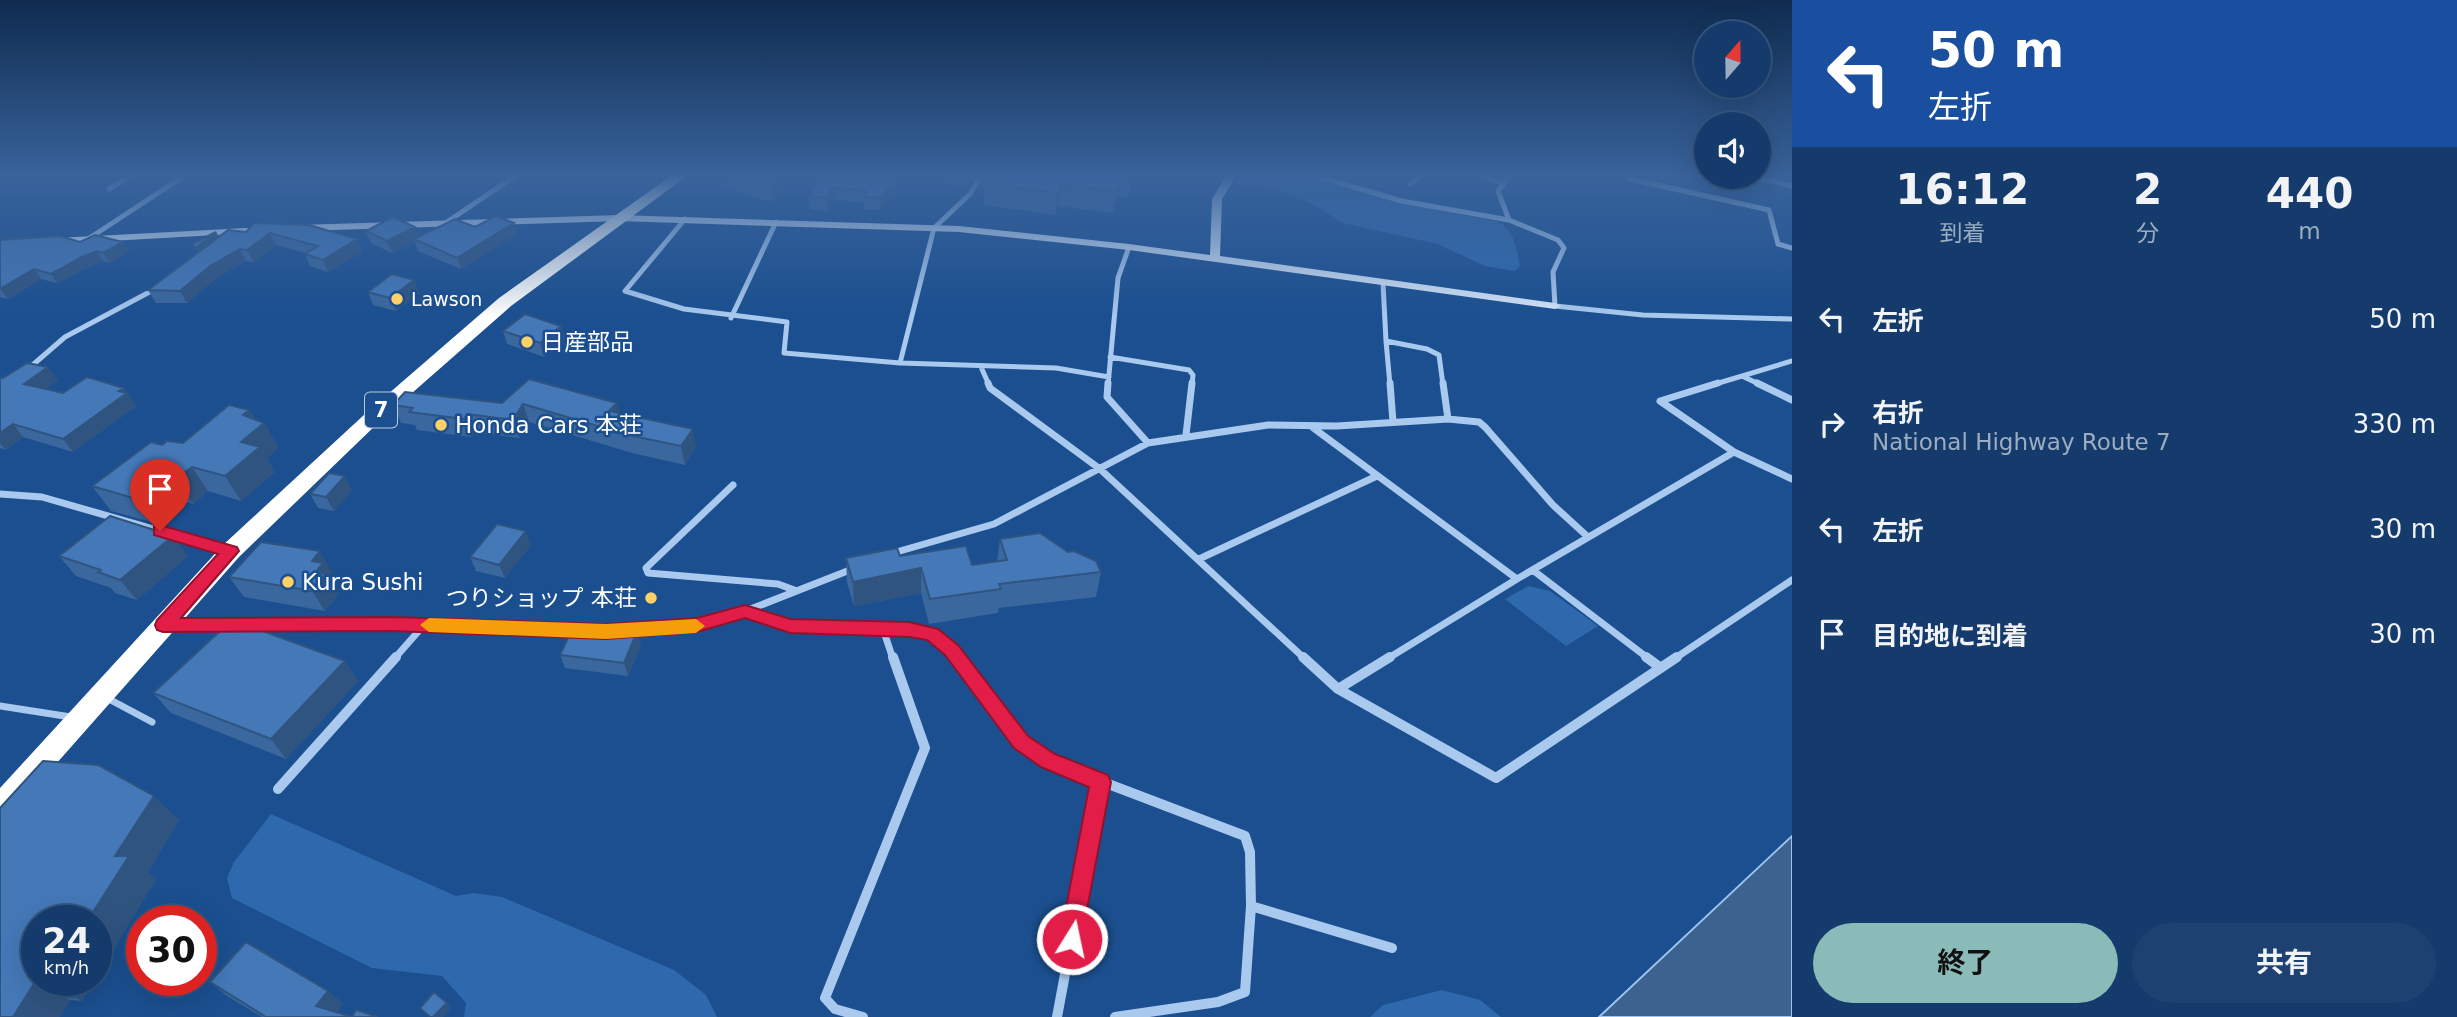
<!DOCTYPE html>
<html lang="ja">
<head>
<meta charset="utf-8">
<style>
  :root { --surface:#143b6b; --page:#1d4271; --text:#f1f3f6; --muted:#9dadc1; --line:#33557e; --accent:#8bbbb9 }
  body { margin:0; font-family:"DejaVu Sans","Noto Sans JP",sans-serif; background:var(--page); color:var(--text); height:100vh; display:flex; flex-direction:column; font-size:26px; white-space:nowrap }
  * { box-sizing:border-box; margin:0 }
  p { font-size:23px; color:var(--muted) }
  .icon { flex:none; width:38px; height:38px; fill:none; stroke:currentColor; stroke-width:2; stroke-linecap:round; stroke-linejoin:round }
  .map { position:relative; flex:1; overflow:hidden }
  .side { display:flex; flex-direction:column; background:var(--surface); width:665px }
  .side>* { flex:none }
  .hud { background:#1a4fa0; color:#fff; overflow:hidden }
  .needle { width:46px; rotate:20deg }
  .controls { position:absolute; left:1694px; top:21px; display:grid; gap:14px }
  .controls a { display:grid; place-items:center; width:77px; height:77px; border-radius:50%; background:var(--surface); box-shadow:0 7px 28px #0002,0 0 0 2px var(--line); font-size:35px }
  .speed { position:absolute; left:21px; top:905px; display:flex; gap:14px; font-size:35px; font-weight:700; text-align:center }
  .speed>* { display:grid; place-content:center; width:91px; height:91px; border-radius:50%; background:var(--surface); box-shadow:0 7px 28px #0002,0 0 0 2px var(--line); line-height:1 }
  .speed small { font-size:18px; font-weight:400 }
  .speed .limit { border:10px solid #d22; background:#fff; color:#111 }
  .pin { position:absolute; display:grid; place-items:center; width:60px; height:60px; color:#fff; margin:-72px -30px; border-radius:50% 50% 50% 0; rotate:-45deg; box-shadow:0 0 7px #0007 }
  .pin .icon { rotate:45deg }
  .me { position:absolute; width:77px; margin:-38px; rotate:10deg; stroke-linejoin:round; filter:drop-shadow(0 0 5px #0008) }
  .turn { display:flex; align-items:center; gap:24px; height:147px; padding:0 21px; font-size:32px }
  .turn .icon { width:91px; height:91px; stroke-width:2.5 }
  .turn b { display:block; font-size:49px; line-height:60px }
  .eta { display:flex; justify-content:space-evenly; align-items:center; height:119px; text-align:center }
  .eta b { font-size:42px; font-weight:700; line-height:49px }
  .cta { display:flex; gap:14px; margin-top:auto; padding:14px 21px }
  .cta a { flex:1; height:80px; border-radius:42px; background:var(--accent); color:#111; font-size:28px; font-weight:700; line-height:80px; text-align:center }
  .cta a+a { background:var(--page); color:var(--text) }
  ul { padding:0; list-style:none }
  li { display:flex; align-items:center; gap:21px; height:105px; padding:0 21px }
  li div { flex:1 }
  li b { display:block; font-size:26px }
  li em { font-style:normal }
  main { display:flex; flex:1; min-height:0 }
  .map>svg:first-child { display:block }
  .green { fill:#2e69ad }
  .water { fill:#3c6290; stroke:#9cc4f0; stroke-width:2 }
  .lines { fill:none; stroke-linecap:round; stroke-linejoin:round }
  .lane { stroke:#a9c9ee; stroke-width:7 }
  .street-far2 { stroke:#a9c9ee; stroke-width:5 }
  .street-far1 { stroke:#a9c9ee; stroke-width:7 }
  .street { stroke:#a9c9ee; stroke-width:10 }
  .secondary { fill:#d6e6fa; fill-rule:evenodd }
  .highway { fill:#fff; fill-rule:evenodd }
  .wall { fill:#3a679d }
  .shaded-wall { fill:#305480 }
  .building { fill:#4478b7; stroke:#305480; stroke-width:2 }
  .route { fill:#e11d48; stroke:#92132f; stroke-width:2 }
  .slow { fill:#f59e0b }
  .poi-dot { fill:#ffd166; stroke:#1b4f8f; stroke-width:2.5 }
  .labels { text-anchor:middle; dominant-baseline:central; stroke-width:5; stroke-linejoin:round; paint-order:stroke }
  .far-poi-label { font-size:19px; fill:#fff; stroke:#1b4f8f; text-anchor:start }
  .shield { fill:#1b4f8f; stroke:#bbcadd; stroke-width:2 }
  .shield-label { font-size:21px; font-weight:bold; fill:#fff }
  .poi-label { font-size:23px; fill:#fff; stroke:#1b4f8f; text-anchor:start }
</style>
</head>
<body>
<main>
<div class="map">
<svg width="1792" height="1017" viewBox="0 0 1792 1017">
  <rect width="100%" height="100%" fill="#1b4f8f"/>
  <path class="green" d="M1240 176H1309L1402 203 1499 222C1515 231 1516 249 1520 266L1515 271 1485 266 1438 244 1343 223 1311 203 1266 186 1237 184 1235 183Z
    M1528 586 1550 591 1598 626 1566 646 1505 599Z
    M271 814 456 896 474 893 502 897 674 970 706 995 717 1017H464L466 1003 442 976 372 968 232 898 227 878 234 862Z
    M1442 990 1480 1000 1501 1017H1370L1383 1005Z"/>
  <path class="water" d="M1792 836V1017H1599Z"/>
  <g class="lines">
    <path class="lane" d="M105 697 152 722
      M0 706 71 717"/>
    <path class="street-far2" d="M1316 176 1402 201 1509 220
      M1483 176 1502 183
      M1509 176 1498 191 1509 220 1558 240 1564 248 1553 272 1555 306 1643 315 1792 319
      M1754 177 1792 186
      M1630 179 1769 210 1778 244 1792 248
      M1410 184 1422 176
      M109 189 130 176
      M685 219 625 291 684 309 787 322 784 353 900 363 1056 368 1109 377
      M447 222 515 176
      M88 239 184 176
      M1383 283 1386 341 1427 349 1439 355 1443 385
      M731 318 776 222
      M1386 341 1390 385
      M1110 357 1189 370 1193 375 1192 385
      M900 363 934 228 970 194 981 176
      M981 367 989 385
      M28 369 65 337 157 288
      M1744 377 1761 385
      M1108 385 1118 278 1129 247
      M1712 385 1792 361"/>
    <path class="street-far1" d="M988 383 990 388 1100 469 1305 659
      M1108 383 1107 397 1148 443
      M1390 383 1393 422
      M1443 383 1448 419
      M1757 383 1792 400
      M1312 427 1517 579 1734 452 1660 401 1718 383
      M1186 435 1192 383
      M1734 452 1792 479
      M733 485 646 568 648 573 778 584 797 591
      M0 494 42 497 230 551
      M893 553 994 524 1148 443 1268 425 1337 426 1448 419 1479 422 1485 427 1553 505 1588 537
      M1199 559 1377 476
      M1534 571 1649 659
      M745 612 790 626 909 629 932 634 958 659
      M171 625 392 624 606 631 697 626 723 620 855 568
      M883 629 893 659
      M394 659 424 625
      M1387 659 1517 579
      M1674 659 1792 580"/>
    <path class="street" d="M956 657 1021 742 1048 761 1245 836 1250 852 1251 906 1392 948
      M1303 657 1338 689 1496 778 1677 657
      M1646 657 1661 668
      M1338 689 1390 657
      M278 789 396 657
      M863 1017 835 1009 825 998 925 748 893 657
      M1057 1017 1101 782
      M1115 1017 1218 1002 1245 992 1251 906"/>
    <path class="secondary" d="M1226 176H1236L1222 199 1220 256 1555 303 1561 306 1555 309 1129 250 959 232 619 221 298 231 293 228 298 225 619 215 959 226 1129 244 1210 255 1212 199Z
      M264 227 268 228V232L57 244 52 241 57 238Z"/>
    <path class="highway" d="M671 176H687L511 306 379 422 239 557 10 816 0 820V788L223 545 365 414 499 298Z"/>
  </g>
  <path class="wall" d="M723 176H814L792 186 772 202 724 188Z
    M821 176 903 185 880 210 864 209V203L834 199 828 211 810 209 809 196Z
    M944 176H975L969 186 944 183Z
    M981 176H1133L1128 198 1117 196 1113 213 1058 206 1055 215 984 205 985 189 980 188Z
    M254 223 362 252 328 272 310 266 305 254 306 253 276 245 254 262 246 261 216 278 187 303H156L148 290 198 253 193 244 216 232 219 237 246 232Z
    M475 227 517 234 461 269 418 251 415 242 392 253 371 243 366 231 419 237Z
    M0 240 80 242 129 251 110 263 103 261 88 267 57 283 41 279 8 299 0 297Z
    M414 280 419 293 396 311 373 305 368 292Z
    M561 326 565 339 544 357 507 344 503 331Z
    M0 378 58 380 45 389 63 393 124 388 136 406 73 452 23 437 6 450 0 448Z
    M529 379 620 414 696 447 685 465 632 453 529 422 519 438 475 432 471 437 417 430 415 425 401 423 393 405 502 403Z
    M249 410 255 419 264 423 278 447 267 458 275 472 241 501 208 491 193 504 179 500 152 522 111 511 92 486 162 445 183 443Z
    M352 490 334 511 318 508 310 494Z
    M1000 539 1068 552 1101 572 1096 597 999 608 998 613 929 624 921 593 854 606 847 583 846 558 900 556 972 565 997 562Z
    M531 545 505 578 476 571 470 557Z
    M59 556H188L137 600 115 593 111 588 76 576Z
    M332 572 330 575 335 583 333 586 338 595 325 611 244 597 229 577Z
    M641 645 628 676 565 668 560 655Z
    M345 661 358 681 286 759 171 713 153 693Z
    M179 820 148 872 156 879 96 978V920L37 980H95L82 1001 70 1000 0 1017Z
    M210 982 328 991 343 1004 337 1012 352 1017H378H262L227 996Z"/>
  <path class="shaded-wall" d="M782 176H814L792 186 772 202 770 185Z
    M901 176H903V185L880 210V198Z
    M969 176H975L969 186Z
    M1121 176 1117 196 1113 213 1117 191Z
    M1061 184 1058 206 1055 215 1058 193Z
    M833 187 834 199 828 211 827 198Z
    M514 223 517 234 461 269 457 258Z
    M415 227 420 239H414L415 242 392 253 387 241Z
    M216 232 219 239 199 254 195 248Z
    M270 233 276 245 254 262 247 250Z
    M357 239 362 252 328 272 323 260Z
    M123 242 129 251 110 263 103 253Z
    M240 249 246 261 216 278 187 303 180 291 210 266Z
    M97 251 103 261 88 267 57 283 51 274 82 257Z
    M34 269 41 279 8 299 0 289Z
    M414 280 419 293 396 311 390 298Z
    M561 326 565 339 544 357 540 343Z
    M48 367 58 380 34 397 24 384Z
    M124 388 136 406 73 452 63 439Z
    M617 403 622 421 609 411Z
    M523 404 529 422 519 438 513 420Z
    M249 410 259 427 264 423 278 447 267 458 275 472 241 501 225 476 241 442 243 415Z
    M467 414 475 432 471 437 464 419Z
    M13 424 23 437 6 450 0 443V433Z
    M693 429 696 447 685 465 681 446Z
    M192 467 208 491 193 504 176 479Z
    M161 475 179 500 152 522 133 498Z
    M345 476 352 490 334 511 326 497Z
    M526 531 531 545 505 578 499 565Z
    M173 536 188 556 137 600 120 580Z
    M320 551 332 572 330 575 335 583 333 586 338 595 325 611 312 591 315 573 312 561Z
    M921 568V593L854 606 853 582Z
    M637 632 641 645 628 676 624 663Z
    M345 661 358 681 286 759 271 739Z
    M154 796 179 820 148 872 156 879 96 978V920H88L115 856Z
    M37 980 70 1000 60 1017H13Z
    M49 980H95L82 1001 49 981Z
    M328 991 343 1004 333 1017 316 1006Z
    M447 1003 451 1008 443 1017H433Z"/>
  <path class="building" d="M737 176H782L770 185Z
    M821 176H901L880 198 864 197 867 191 833 187 827 198 809 196Z
    M988 176H1121L1117 191 1061 184 1058 193 985 183Z
    M496 216 514 223 457 258 414 239 455 219 475 227Z
    M393 217 415 227 387 241 366 231Z
    M254 223 309 225 357 239 323 260 305 254 318 246 270 233 247 250 240 249 210 266 180 291 148 290 228 230 246 232Z
    M216 232 195 248 193 244 198 241Z
    M95 235 123 242 103 253 97 251 82 257 51 274 34 269 0 289V240L60 236 80 242Z
    M392 274 414 280 390 298 368 292Z
    M525 314 561 326 540 343 503 331Z
    M27 363 48 367 24 384 63 393 87 377 124 388 119 391 127 393 63 439 13 424 0 433V378H3Z
    M529 379 617 403 609 411 693 429 681 446 628 435 523 404 513 420 467 414 464 419 409 412 413 408 393 405 405 392 502 403Z
    M229 405 249 410 243 415 264 423 241 442 260 447 225 476 192 467 176 479 161 475 133 498 92 486 151 442 162 445 167 441 183 443Z
    M329 473 345 476 326 497 310 494Z
    M110 516 173 536 120 580 98 572 101 570 59 556Z
    M497 524 526 531 499 565 470 557Z
    M1040 533 1068 552 1074 551 1096 561 1101 572 999 584 1001 589 930 599 921 568 853 582 846 558 897 548 900 556 966 546 972 565 1007 560 1000 539Z
    M261 542 320 551 312 561 323 563 315 573 326 574 312 591 229 577Z
    M232 620 345 661 271 739 153 693Z
    M606 628 637 632 624 663 560 655 572 629 604 633Z
    M43 761 98 765 154 796 115 856H129L88 920H37V979L13 1017H0V808Z
    M246 942 328 991 316 1006 352 1017 356 1010 378 1017H266L210 982Z
    M434 992 447 1003 433 1017H430L420 1008Z"/>
  <linearGradient id="sky" x2="0" y2="1"><stop stop-color="#0f2b4f"/><stop offset="0.55" stop-color="#39639b"/><stop offset="1" stop-color="#39639b" stop-opacity="0"/></linearGradient>
  <rect width="1792" height="318" fill="url(#sky)"/>
  <path class="route" d="M160 525 237 547 239 551 181 618 392 617 606 624 697 618 745 605 790 619 909 622 938 629 958 645 1028 736 1055 754 1108 775 1111 782 1080 947 1072 950 1064 947 1060 939 1089 787 1041 767 1014 748 945 655 927 640 909 637 790 633 745 618 697 632 606 639 392 631 163 632 157 630 155 625 157 620 218 554 154 535V526Z"/>
  <path class="slow" d="M429 618 606 624 696 619 705 626 696 633 606 639 429 632 420 625Z"/>
  <g class="poi-dot">
    <circle cx="397" cy="299" r="7"/>
    <circle cx="527" cy="342" r="7"/>
    <circle cx="441" cy="425" r="7"/>
    <circle cx="288" cy="582" r="7"/>
    <circle cx="651" cy="598" r="7"/>
  </g>
  <g class="labels">
    <g class="far-poi-label">
      <text x="411" y="299">Lawson</text>
    </g>
    <rect class="shield" x="365" y="392.5" width="32" height="35" rx="5"/>
    <g class="shield-label">
      <text x="381" y="410">7</text>
    </g>
    <g class="poi-label">
      <text x="541" y="342">日産部品</text>
      <text x="455" y="425">Honda Cars 本荘</text>
      <text x="302" y="582">Kura Sushi</text>
      <text x="637" y="598" text-anchor="end">つりショップ 本荘</text>
    </g>
  </g>
</svg>
<div class="controls">
<a><svg class="needle" viewBox="-14 -14 28 28"><path d="M0-13l5 13h-10z" fill="#e53935"/><path d="M0 13l5-13h-10z" fill="#9dadc1"/></svg></a>
<a><svg class="icon" aria-label="sound" viewBox="0 0 24 24"><path d="M4 9h4l5-4v14l-5-4H4zM17 9q2 3 0 6"/></svg></a>
</div>
<div class="speed"><div>24<small>km/h</small></div><div class="limit">30</div></div>
<div class="pin" style="left:160px;top:531px;background:#d93025"><svg class="icon" aria-label="arrive" viewBox="0 0 24 24"><path d="M6 21V4h12l-3 4 3 4H6"/></svg></div>
<svg class="me" style="left:1072px;top:939px" viewBox="-20 -20 40 40"><circle r="17" fill="#e11d48" stroke="#fff" stroke-width="3"/><path d="M0-11L8 9 0 5-8 9z" fill="#fff"/></svg>
</div>
<section class="side">
<div class="hud">
<div class="turn"><svg class="icon" aria-label="left" viewBox="0 0 24 24"><path d="M17 20v-9H6M10 6l-5 5 5 5"/></svg><div><b>50 m</b>左折</div></div>
</div>
<div class="eta">
<div><b>16:12</b><p>到着</p></div>
<div><b>2</b><p>分</p></div>
<div><b>440</b><p>m</p></div>
</div>
<ul>
<li><svg class="icon" aria-label="left" viewBox="0 0 24 24"><path d="M17 20v-9H6M10 6l-5 5 5 5"/></svg><div><b>左折</b></div><em>50 m</em></li>
<li><svg class="icon" aria-label="right" viewBox="0 0 24 24"><path d="M7 20v-9h11M14 6l5 5-5 5"/></svg><div><b>右折</b><p>National Highway Route 7</p></div><em>330 m</em></li>
<li><svg class="icon" aria-label="left" viewBox="0 0 24 24"><path d="M17 20v-9H6M10 6l-5 5 5 5"/></svg><div><b>左折</b></div><em>30 m</em></li>
<li><svg class="icon" aria-label="arrive" viewBox="0 0 24 24"><path d="M6 21V4h12l-3 4 3 4H6"/></svg><div><b>目的地に到着</b></div><em>30 m</em></li>
</ul>
<div class="cta"><a>終了</a><a>共有</a></div>
</section>
</main>
</body>
</html>
